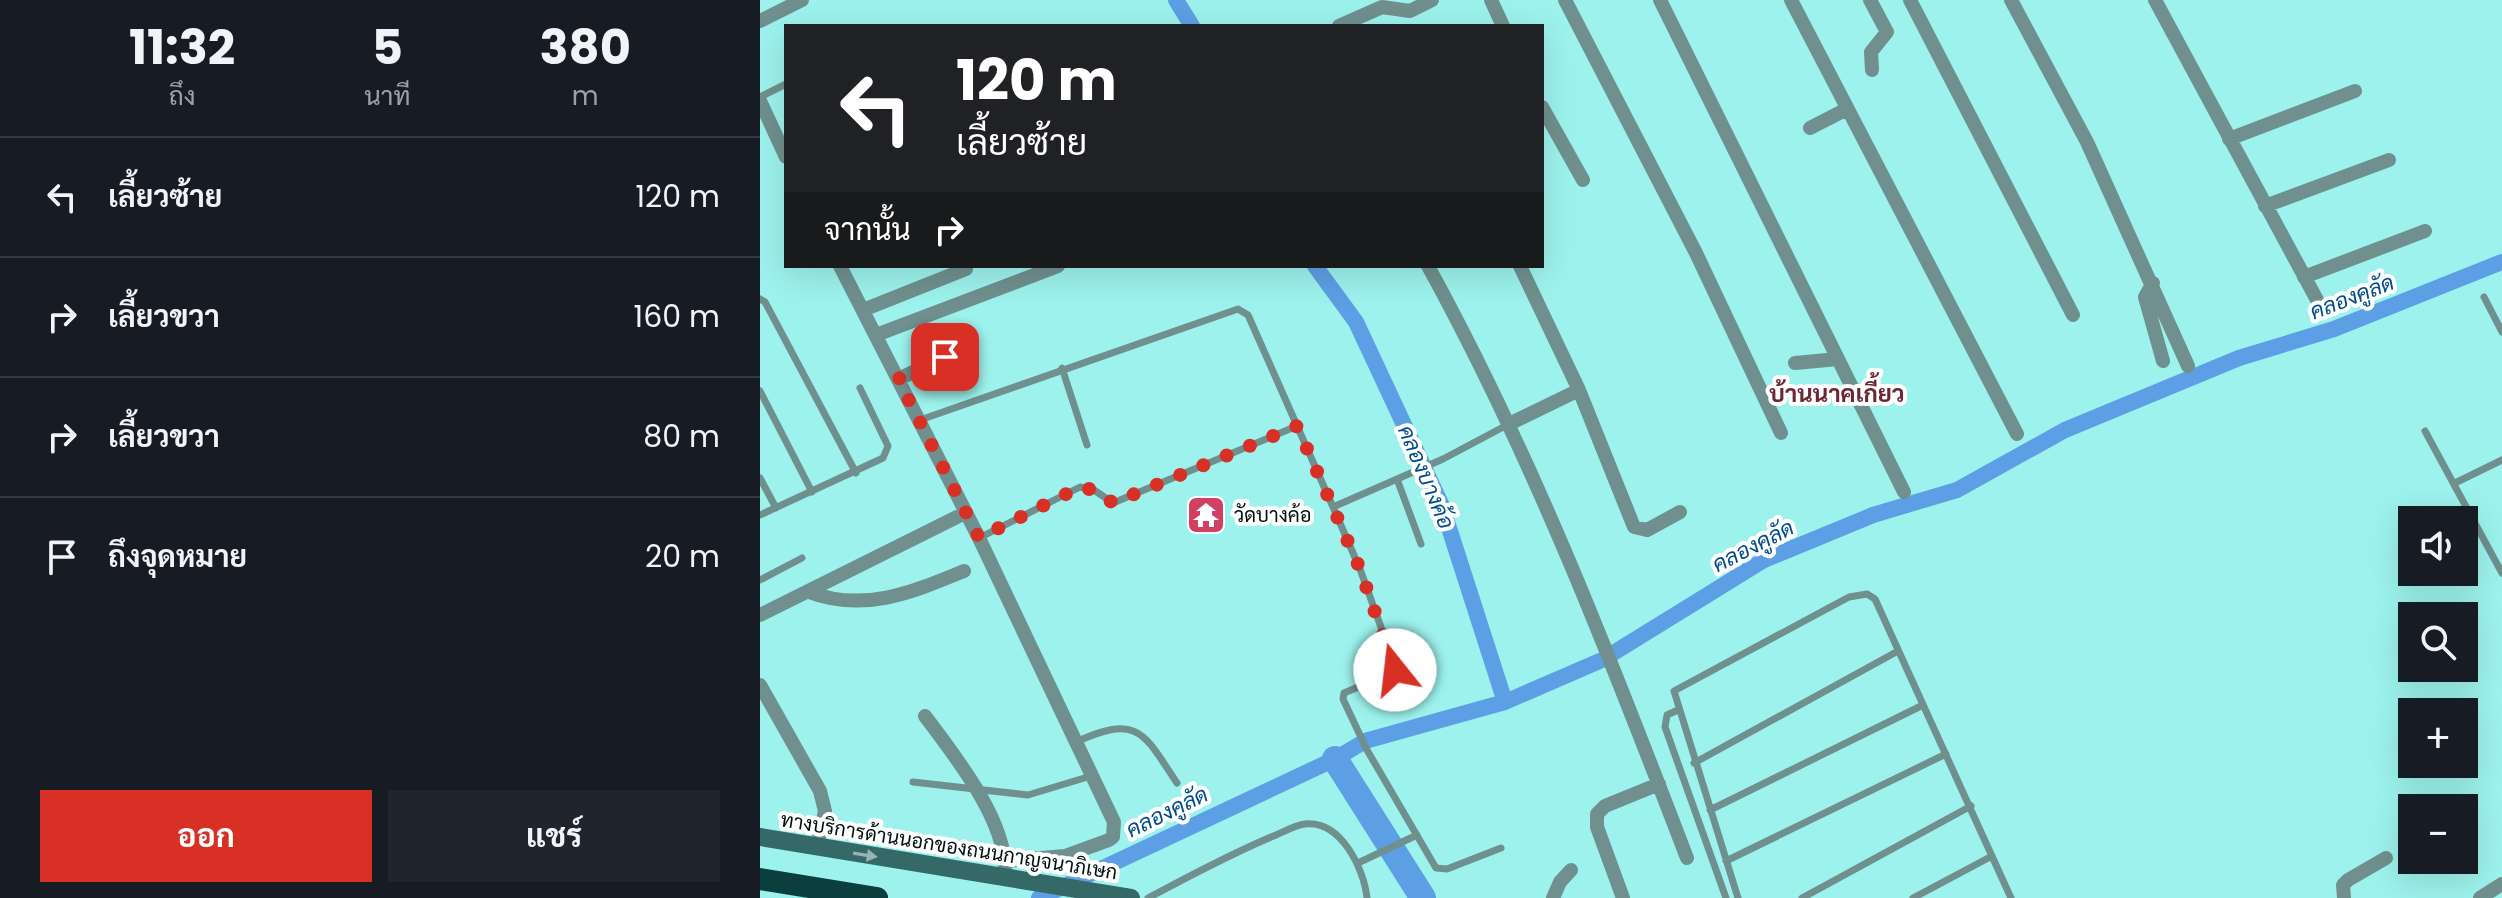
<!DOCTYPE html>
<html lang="th">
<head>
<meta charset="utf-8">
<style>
  :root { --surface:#171b24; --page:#20242c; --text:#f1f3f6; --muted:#9ea1a6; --line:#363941; --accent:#d93025 }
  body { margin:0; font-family:Poppins,Sarabun,sans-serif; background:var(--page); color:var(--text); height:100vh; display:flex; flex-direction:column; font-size:30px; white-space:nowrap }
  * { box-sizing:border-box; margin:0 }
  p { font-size:26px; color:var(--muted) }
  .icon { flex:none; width:44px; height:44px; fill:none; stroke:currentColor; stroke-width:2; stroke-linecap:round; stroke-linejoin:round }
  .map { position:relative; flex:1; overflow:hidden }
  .sheet { display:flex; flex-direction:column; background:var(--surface); width:760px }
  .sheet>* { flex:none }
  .top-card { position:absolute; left:24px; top:24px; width:760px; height:244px; border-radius:0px; box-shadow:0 8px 32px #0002; background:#202124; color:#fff; overflow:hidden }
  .tools { position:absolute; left:1638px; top:506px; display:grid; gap:16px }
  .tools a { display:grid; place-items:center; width:80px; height:80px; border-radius:0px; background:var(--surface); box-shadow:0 8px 32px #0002; font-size:40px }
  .pin { position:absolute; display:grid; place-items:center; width:68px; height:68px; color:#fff; margin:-34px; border-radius:16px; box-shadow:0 4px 12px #0006 }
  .me { position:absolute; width:88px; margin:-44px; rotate:344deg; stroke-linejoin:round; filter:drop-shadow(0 0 6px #0008) }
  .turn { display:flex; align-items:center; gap:28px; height:168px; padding:0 40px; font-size:36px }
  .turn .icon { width:104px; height:104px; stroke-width:2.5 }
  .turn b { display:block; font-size:56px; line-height:68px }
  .then { display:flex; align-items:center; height:76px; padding:0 40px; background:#0003; gap:16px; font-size:30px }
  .eta { display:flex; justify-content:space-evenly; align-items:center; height:136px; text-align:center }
  .eta b { font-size:48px; font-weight:700; line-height:56px }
  .button { display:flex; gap:16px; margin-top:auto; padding:16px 40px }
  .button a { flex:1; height:92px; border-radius:0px; background:var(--accent); color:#fff; font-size:32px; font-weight:700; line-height:92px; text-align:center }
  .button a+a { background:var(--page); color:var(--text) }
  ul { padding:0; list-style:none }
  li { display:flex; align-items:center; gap:24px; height:120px; padding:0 40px; border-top:2px solid var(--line) }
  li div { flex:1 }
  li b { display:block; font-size:30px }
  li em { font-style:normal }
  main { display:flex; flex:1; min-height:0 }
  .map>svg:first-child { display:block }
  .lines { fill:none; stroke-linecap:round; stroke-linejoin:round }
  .canal { stroke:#5d9fe4; stroke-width:16 }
  .river { stroke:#5d9fe4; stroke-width:26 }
  .service { stroke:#6f908e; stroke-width:7 }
  .minor { stroke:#6f908e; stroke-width:14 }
  .secondary { stroke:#356967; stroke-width:18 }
  .trunk { stroke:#0a3f3e; stroke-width:22 }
  .oneway { fill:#9ab4b3 }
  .route { stroke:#d93025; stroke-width:14; stroke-dasharray:0 25.2 }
  .labels { text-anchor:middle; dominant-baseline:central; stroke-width:8; stroke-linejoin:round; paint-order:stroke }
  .poi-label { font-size:20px; fill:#001110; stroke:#fff; text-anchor:start }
  .street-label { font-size:20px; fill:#001110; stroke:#fff }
  .water-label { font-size:22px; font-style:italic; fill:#004c8a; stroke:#fff }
  .quarter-label { font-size:24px; font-weight:bold; fill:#6c2634; stroke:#fff }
</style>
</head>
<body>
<main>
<section class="sheet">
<div class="eta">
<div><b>11:32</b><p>ถึง</p></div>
<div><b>5</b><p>นาที</p></div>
<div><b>380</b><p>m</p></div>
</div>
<ul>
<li><svg class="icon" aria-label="left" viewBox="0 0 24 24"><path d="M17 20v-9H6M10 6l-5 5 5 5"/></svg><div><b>เลี้ยวซ้าย</b></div><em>120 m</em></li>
<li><svg class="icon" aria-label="right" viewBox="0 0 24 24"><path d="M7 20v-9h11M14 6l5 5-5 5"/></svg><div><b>เลี้ยวขวา</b></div><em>160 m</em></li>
<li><svg class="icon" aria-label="right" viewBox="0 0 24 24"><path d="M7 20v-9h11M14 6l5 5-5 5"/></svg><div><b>เลี้ยวขวา</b></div><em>80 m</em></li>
<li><svg class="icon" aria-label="arrive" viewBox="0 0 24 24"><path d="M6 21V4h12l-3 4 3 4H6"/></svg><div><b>ถึงจุดหมาย</b></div><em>20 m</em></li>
</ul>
<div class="button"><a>ออก</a><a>แชร์</a></div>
</section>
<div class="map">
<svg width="1742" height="898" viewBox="0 0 1742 898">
  <rect width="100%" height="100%" fill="#9df2ed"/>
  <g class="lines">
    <path class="canal" d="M416 0 432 26
      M555 266 596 322 682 506 745 702
      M279 898 575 759 605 741 745 702 842 660 1004 560 1113 515 1197 490 1305 430 1479 358 1574 329 1742 262"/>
    <path class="river" d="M575 759 663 898"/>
    <path class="service" d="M0 97 26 84
      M1724 297 1742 332
      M0 299 5 302 96 473
      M302 368 327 445
      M0 391 52 492
      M160 420 478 309 488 315 573 507 683 459 749 424
      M1665 431 1742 573
      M0 478 16 508
      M637 479 661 544
      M1695 483 1742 460
      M573 507 600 569 635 666 633 672 584 693 583 699 607 750 676 868 687 869 741 848
      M0 515 123 458 128 446 100 388
      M219 538 320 487 334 490 353 503 537 426
      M0 580 42 558
      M918 710 907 715 905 727 966 898
      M316 742C379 713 384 734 417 783
      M934 763 1138 651
      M153 782 268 795 331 776
      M950 810 1163 705
      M966 861 1186 754
      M598 863 657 835
      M388 898C430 876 472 853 516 835 525 831 536 825 545 824 581 820 604 869 607 898
      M978 898 914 691 1089 597 1107 594 1115 599 1251 898
      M1042 898 1211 806
      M1153 898 1232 856"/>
    <path class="minor" d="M731 0 743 26
      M805 0 936 253 1021 433
      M900 0 1144 492
      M1031 0 1257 434
      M1110 0 1127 32 1111 52 1112 70
      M1150 0 1313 315
      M1251 0 1327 142 1428 366
      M1395 0 1563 311
      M0 21 42 0
      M579 26 622 7 650 11 672 0
      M0 101 26 157
      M782 107 823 180
      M1050 128 1087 109
      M1469 139 1595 91
      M1505 206 1629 160
      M80 266 219 538 354 822 353 837 349 840 305 856 245 861
      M668 266C772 455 850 657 927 858
      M760 266 819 390 874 527 887 530 920 512
      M1544 277 1665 231
      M1393 283 1385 297 1403 361
      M103 310 206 269
      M116 335 298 266
      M1035 363 1078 359
      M138 379 209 347
      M749 424 819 390
      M49 592C104 613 153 592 204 571
      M0 615 205 513
      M0 685 60 791 65 811 57 847
      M165 716C194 755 245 818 245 869
      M793 898 800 882 811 870
      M863 898 837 827V814L845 806 899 784
      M1584 898 1583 885 1588 880 1626 858
      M1720 898 1742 884"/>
    <path class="secondary" d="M0 837 371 898"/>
    <path class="trunk" d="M0 879 117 898"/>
  </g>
  <defs><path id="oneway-solid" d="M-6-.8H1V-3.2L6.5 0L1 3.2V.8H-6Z" transform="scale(2)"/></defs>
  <use class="oneway" href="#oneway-solid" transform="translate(105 855) rotate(9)"/>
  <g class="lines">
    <path class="route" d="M185 357 138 379 219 538 320 487 334 490 353 503 537 426 600 569 635 670"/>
  </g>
  <defs>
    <symbol id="temple-square" viewBox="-11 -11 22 22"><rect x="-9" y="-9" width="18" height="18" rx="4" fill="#d04061" stroke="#fff"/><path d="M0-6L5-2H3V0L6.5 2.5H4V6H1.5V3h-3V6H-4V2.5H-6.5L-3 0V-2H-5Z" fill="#fff"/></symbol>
  </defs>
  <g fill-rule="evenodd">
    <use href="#temple-square" x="424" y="493" width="44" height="44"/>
  </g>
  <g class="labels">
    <g class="poi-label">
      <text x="474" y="515">วัดบางค้อ</text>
    </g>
    <g class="street-label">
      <text transform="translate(189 846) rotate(9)">ทางบริการด้านนอกของถนนกาญจนาภิเษก</text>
    </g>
    <g class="water-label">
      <text transform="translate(1592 297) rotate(-21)">คลองคูลัด</text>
      <text transform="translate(666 477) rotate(67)">คลองบางค้อ</text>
      <text transform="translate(993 546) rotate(-27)">คลองคูลัด</text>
      <text transform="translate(407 812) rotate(-26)">คลองคูลัด</text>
    </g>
    <g class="quarter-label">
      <text x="1077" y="393">บ้านนาคเกี้ยว</text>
    </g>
  </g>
</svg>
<div class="tools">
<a><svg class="icon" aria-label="sound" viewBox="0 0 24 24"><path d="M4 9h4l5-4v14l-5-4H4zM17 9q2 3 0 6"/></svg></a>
<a><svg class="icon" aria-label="search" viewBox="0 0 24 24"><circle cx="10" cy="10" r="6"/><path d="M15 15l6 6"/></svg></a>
<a>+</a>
<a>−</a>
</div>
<div class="pin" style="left:185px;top:357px;background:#d93025"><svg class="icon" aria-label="arrive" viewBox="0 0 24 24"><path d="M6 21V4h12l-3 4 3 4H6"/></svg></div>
<svg class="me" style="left:635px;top:670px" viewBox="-20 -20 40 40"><circle r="19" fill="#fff"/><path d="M0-13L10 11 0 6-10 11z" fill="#d93025"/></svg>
<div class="top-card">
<div class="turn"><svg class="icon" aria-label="left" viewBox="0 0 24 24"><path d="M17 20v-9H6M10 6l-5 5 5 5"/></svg><div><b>120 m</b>เลี้ยวซ้าย</div></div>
<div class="then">จากนั้น<svg class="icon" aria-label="right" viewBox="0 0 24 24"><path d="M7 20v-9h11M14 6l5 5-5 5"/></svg></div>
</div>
</div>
</main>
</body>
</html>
